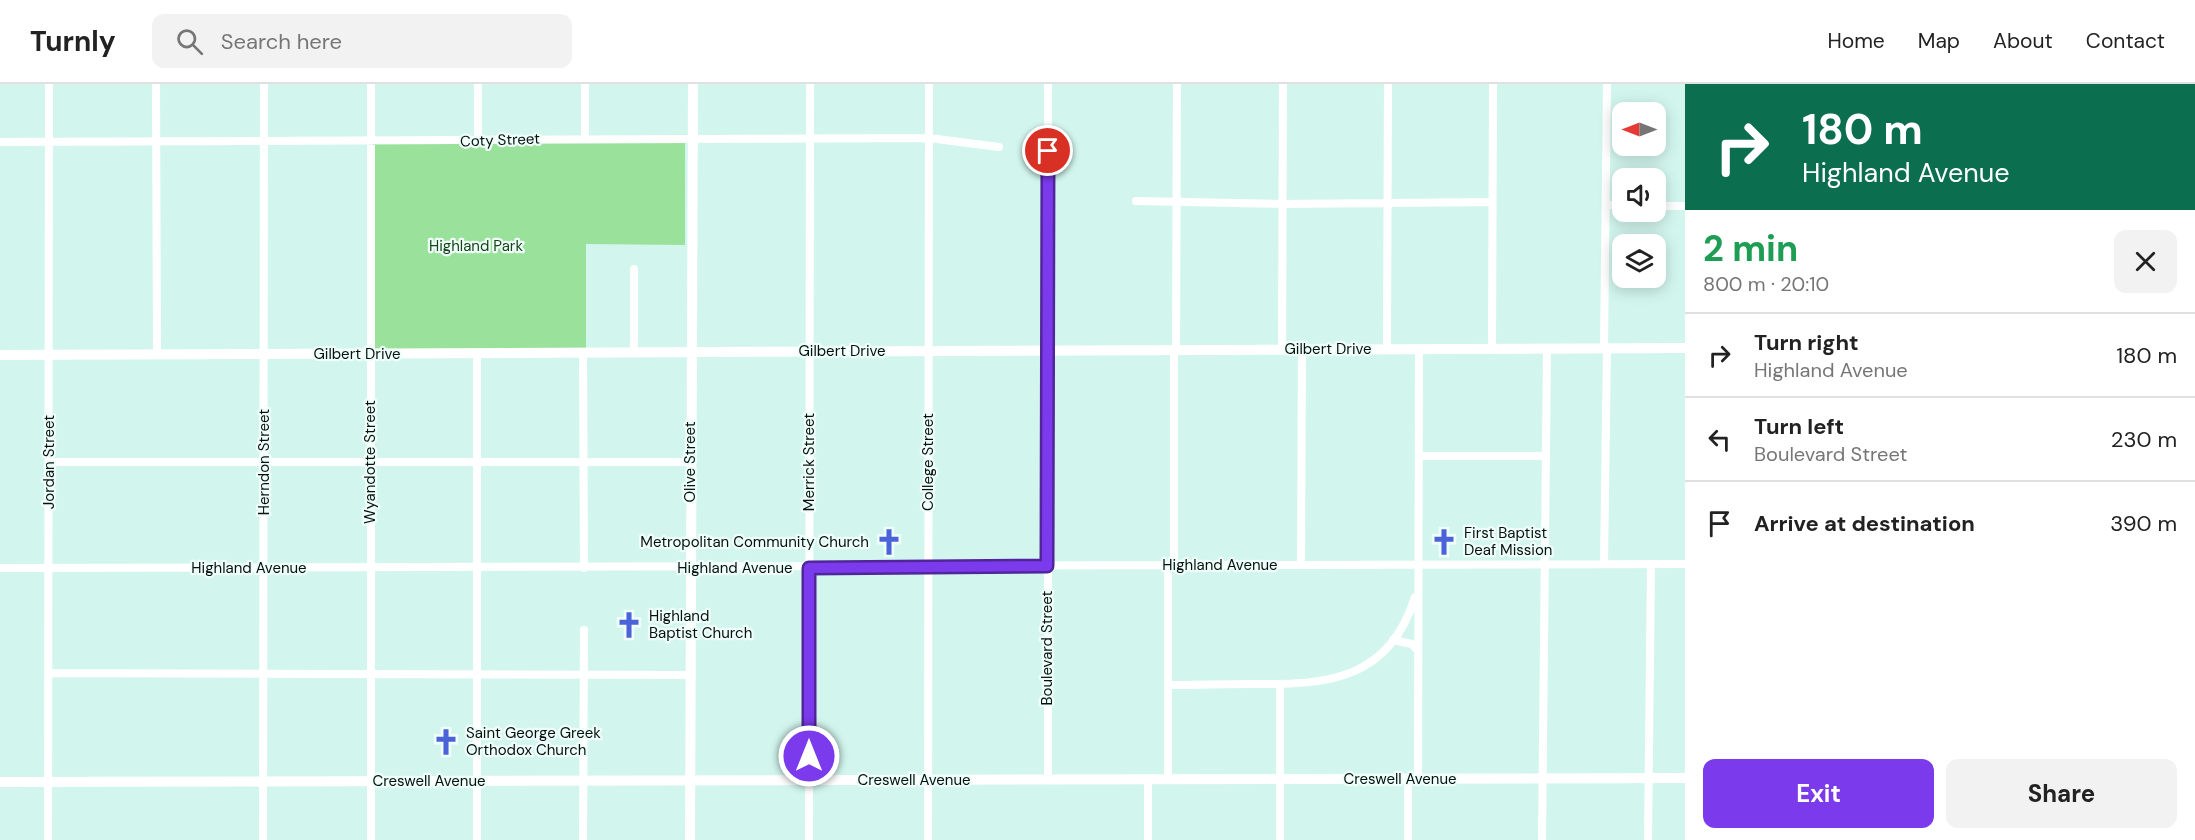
<!DOCTYPE html>
<html lang="en">
<head>
<meta charset="utf-8">
<style>
  :root { --surface:#fff; --page:#f2f2f2; --text:#222; --muted:#767676; --line:#e0e0e0; --accent:#7c3aed }
  body { margin:0; font-family:"DM Sans",sans-serif; background:var(--page); color:var(--text); height:100vh; display:flex; flex-direction:column; font-size:22px; white-space:nowrap }
  * { box-sizing:border-box; margin:0 }
  p { font-size:20px; color:var(--muted) }
  .icon { flex:none; width:33px; height:33px; fill:none; stroke:currentColor; stroke-width:2; stroke-linecap:round; stroke-linejoin:round }
  .map { position:relative; flex:1; overflow:hidden }
  .details { display:flex; flex-direction:column; background:var(--surface); width:510px }
  .details>* { flex:none }
  .hud { background:#0b6e4f; color:#fff; overflow:hidden }
  .needle { width:39px; rotate:270deg }
  .fabs { position:absolute; left:1612px; top:18px; display:grid; gap:12px }
  .fabs a { display:grid; place-items:center; width:54px; height:54px; border-radius:12px; background:var(--surface); box-shadow:0 3px 15px #0003; font-size:30px }
  .pin { position:absolute; display:grid; place-items:center; width:51px; height:51px; color:#fff; margin:-26px; border:3px solid #fff; border-radius:50%; box-shadow:0 2px 6px #0007 }
  .me { position:absolute; width:66px; margin:-33px; rotate:0deg; stroke-linejoin:round; filter:drop-shadow(0 0 4px #0008) }
  .turn { display:flex; align-items:center; gap:21px; height:126px; padding:0 18px; font-size:27px }
  .turn .icon { width:78px; height:78px; stroke-width:2.5 }
  .turn b { display:block; font-size:42px; line-height:51px }
  .round { display:grid; place-items:center; flex:none; width:63px; height:63px; border-radius:12px; background:var(--page) }
  .headline { display:flex; align-items:center; justify-content:space-between; height:102px; padding:0 18px }
  h1 { font-size:36px; font-weight:700; line-height:45px; color:#1e9e55 }
  .primary-button { display:flex; gap:12px; margin-top:auto; padding:12px 18px }
  .primary-button a { flex:1; height:69px; border-radius:12px; background:var(--accent); color:#fff; font-size:24px; font-weight:700; line-height:69px; text-align:center }
  .primary-button a+a { background:var(--page); color:var(--text) }
  ul { padding:0; list-style:none }
  li { display:flex; align-items:center; gap:18px; height:84px; padding:0 18px; border-top:2px solid var(--line) }
  li div { flex:1 }
  li b { display:block; font-size:22px }
  li em { font-style:normal }
  header { display:flex; align-items:center; gap:36px; box-sizing:border-box; height:84px; padding:0 30px; background:var(--surface); border-bottom:2px solid var(--line) }
  header strong { font-size:28px }
  nav { display:flex; gap:33px; margin-inline-start:auto; font-size:21px }
  .search { width:420px; height:54px; background:var(--page); display:flex; align-items:center; gap:15px; box-sizing:border-box; padding:0 21px; border-radius:12px; color:var(--muted); font-size:22px }
  main { display:flex; flex:1; min-height:0 }
  .map>svg:first-child { display:block }
  .green { fill:#9ae29b }
  .lines { fill:none; stroke-linecap:round; stroke-linejoin:round }
  .minor { stroke:#fff; stroke-width:8 }
  .tertiary { stroke:#fff; stroke-width:10 }
  .route-casing { stroke:#51269a; stroke-width:15 }
  .route { stroke:#7c3aed; stroke-width:10 }
  .labels { text-anchor:middle; dominant-baseline:central; stroke-width:4.5; stroke-linejoin:round; paint-order:stroke }
  .street-label { font-size:15px; fill:#05110f; stroke:#f0fefa }
  .park-label { font-size:15px; fill:#124416; stroke:#f0fefa }
  .poi-label { font-size:15px; fill:#05110f; stroke:#f0fefa; text-anchor:start }
</style>
</head>
<body>
<header>
<strong>Turnly</strong>
<div class="search"><svg class="icon" aria-label="search" viewBox="0 0 24 24"><circle cx="10" cy="10" r="6"/><path d="M15 15l6 6"/></svg>Search here</div>
<nav><a>Home</a><a>Map</a><a>About</a><a>Contact</a></nav>
</header>
<main>
<div class="map">
<svg width="1685" height="756" viewBox="0 0 1685 756">
  <rect width="100%" height="100%" fill="#d2f6ee"/>
  <path class="green" d="M373 58 685 59V161L586 160V265H373Z"/>
  <g class="lines">
    <path class="minor" d="M156 0 157 271
      M371 0V756
      M478 0V58
      M585 0V54
      M0 58 929 54 999 63
      M1136 117 1282 120 1492 118
      M1606 121H1623
      M1656 122H1685
      M634 185V268
      M1604 264 1607 0
      M1282 265 1283 0
      M1387 265 1388 0
      M1492 265 1493 0
      M1176 266 1177 0
      M477 269V756
      M583 269 584 484
      M1419 372H1546
      M49 378H690
      M1604 480 1607 264
      M1301 481 1302 265
      M1168 482V696
      M1174 482V266
      M0 484 1685 480
      M1393 556 1412 560 1418 567
      M49 589 690 591
      M1168 601C1196 601 1223 600 1251 600 1326 601 1389 597 1415 513
      M1048 695V0
      M1418 695 1419 265
      M1148 696V756
      M48 756 49 0
      M263 756 264 0
      M583 756 584 546
      M809 756 810 0
      M928 756 929 0
      M1280 756V601
      M1408 756V695
      M1542 756 1547 264
      M1648 756 1651 480"/>
    <path class="tertiary" d="M0 271 1685 264
      M0 698 1685 694
      M690 756 693 0"/>
  </g>
  <g class="lines">
    <defs>
      <path id="route" d="M809 672V484L1047 482 1048 67"/>
    </defs>
    <use href="#route" class="route-casing"/>
    <use href="#route" class="route"/>
  </g>
  <defs>
    <symbol id="church-bare" viewBox="-9 -9 18 18"><path d="M-1.2-6h2.4v3.5h3.3v2.4h-3.3V6h-2.4V-.1h-3.3v-2.4h3.3Z" fill="#4b63d8" stroke="#f0fefa" stroke-width="2.5" paint-order="stroke"/></symbol>
  </defs>
  <g fill-rule="evenodd">
    <use href="#church-bare" x="870" y="439" width="38" height="38"/>
    <use href="#church-bare" x="1425" y="439" width="38" height="38"/>
    <use href="#church-bare" x="610" y="522" width="38" height="38"/>
    <use href="#church-bare" x="427" y="639" width="38" height="38"/>
  </g>
  <g class="labels">
    <g class="street-label">
      <text transform="translate(500 56) rotate(-2)">Coty Street</text>
      <text x="1328" y="265">Gilbert Drive</text>
      <text x="842" y="267">Gilbert Drive</text>
      <text x="357" y="270">Gilbert Drive</text>
      <text transform="translate(49 378) rotate(-90)">Jordan Street</text>
      <text transform="translate(264 378) rotate(-90)">Herndon Street</text>
      <text transform="translate(370 378) rotate(-90)">Wyandotte Street</text>
      <text transform="translate(690 378) rotate(-90)">Olive Street</text>
      <text transform="translate(809 378) rotate(-90)">Merrick Street</text>
      <text transform="translate(928 378) rotate(-90)">College Street</text>
      <text x="1220" y="481">Highland Avenue</text>
      <text x="249" y="484">Highland Avenue</text>
      <text x="735" y="484">Highland Avenue</text>
      <text transform="translate(1047 564) rotate(-90)">Boulevard Street</text>
      <text x="1400" y="695">Creswell Avenue</text>
      <text x="914" y="696">Creswell Avenue</text>
      <text x="429" y="697">Creswell Avenue</text>
    </g>
    <g class="park-label">
      <text x="476" y="162">Highland Park</text>
    </g>
    <g class="poi-label">
      <text x="1464" y="449">First Baptist<tspan x="1464" dy="17">Deaf Mission</tspan></text>
      <text x="869" y="458" text-anchor="end">Metropolitan Community Church</text>
      <text x="649" y="532">Highland<tspan x="649" dy="17">Baptist Church</tspan></text>
      <text x="466" y="649">Saint George Greek<tspan x="466" dy="17">Orthodox Church</tspan></text>
    </g>
  </g>
</svg>
<div class="fabs">
<a><svg class="needle" viewBox="-14 -14 28 28"><path d="M0-13l5 13h-10z" fill="#e53935"/><path d="M0 13l5-13h-10z" fill="#767676"/></svg></a>
<a><svg class="icon" aria-label="sound" viewBox="0 0 24 24"><path d="M4 9h4l5-4v14l-5-4H4zM17 9q2 3 0 6"/></svg></a>
<a><svg class="icon" aria-label="layers" viewBox="0 0 24 24"><path d="M12 4l9 5-9 5-9-5zM3 14l9 5 9-5"/></svg></a>
</div>
<div class="pin" style="left:1048px;top:67px;background:#d93025"><svg class="icon" aria-label="arrive" viewBox="0 0 24 24"><path d="M6 21V4h12l-3 4 3 4H6"/></svg></div>
<svg class="me" style="left:809px;top:672px" viewBox="-20 -20 40 40"><circle r="17" fill="#7c3aed" stroke="#fff" stroke-width="3"/><path d="M0-11L8 9 0 5-8 9z" fill="#fff"/></svg>
</div>
<section class="details">
<div class="hud">
<div class="turn"><svg class="icon" aria-label="right" viewBox="0 0 24 24"><path d="M7 20v-9h11M14 6l5 5-5 5"/></svg><div><b>180 m</b>Highland Avenue</div></div>
</div>
<div class="headline"><div><h1>2 min</h1><p>800 m · 20:10</p></div><a class="round"><svg class="icon" aria-label="close" viewBox="0 0 24 24"><path d="M6 6l12 12M18 6L6 18"/></svg></a></div>
<ul>
<li><svg class="icon" aria-label="right" viewBox="0 0 24 24"><path d="M7 20v-9h11M14 6l5 5-5 5"/></svg><div><b>Turn right</b><p>Highland Avenue</p></div><em>180 m</em></li>
<li><svg class="icon" aria-label="left" viewBox="0 0 24 24"><path d="M17 20v-9H6M10 6l-5 5 5 5"/></svg><div><b>Turn left</b><p>Boulevard Street</p></div><em>230 m</em></li>
<li><svg class="icon" aria-label="arrive" viewBox="0 0 24 24"><path d="M6 21V4h12l-3 4 3 4H6"/></svg><div><b>Arrive at destination</b></div><em>390 m</em></li>
</ul>
<div class="primary-button"><a>Exit</a><a>Share</a></div>
</section>
</main>
</body>
</html>
